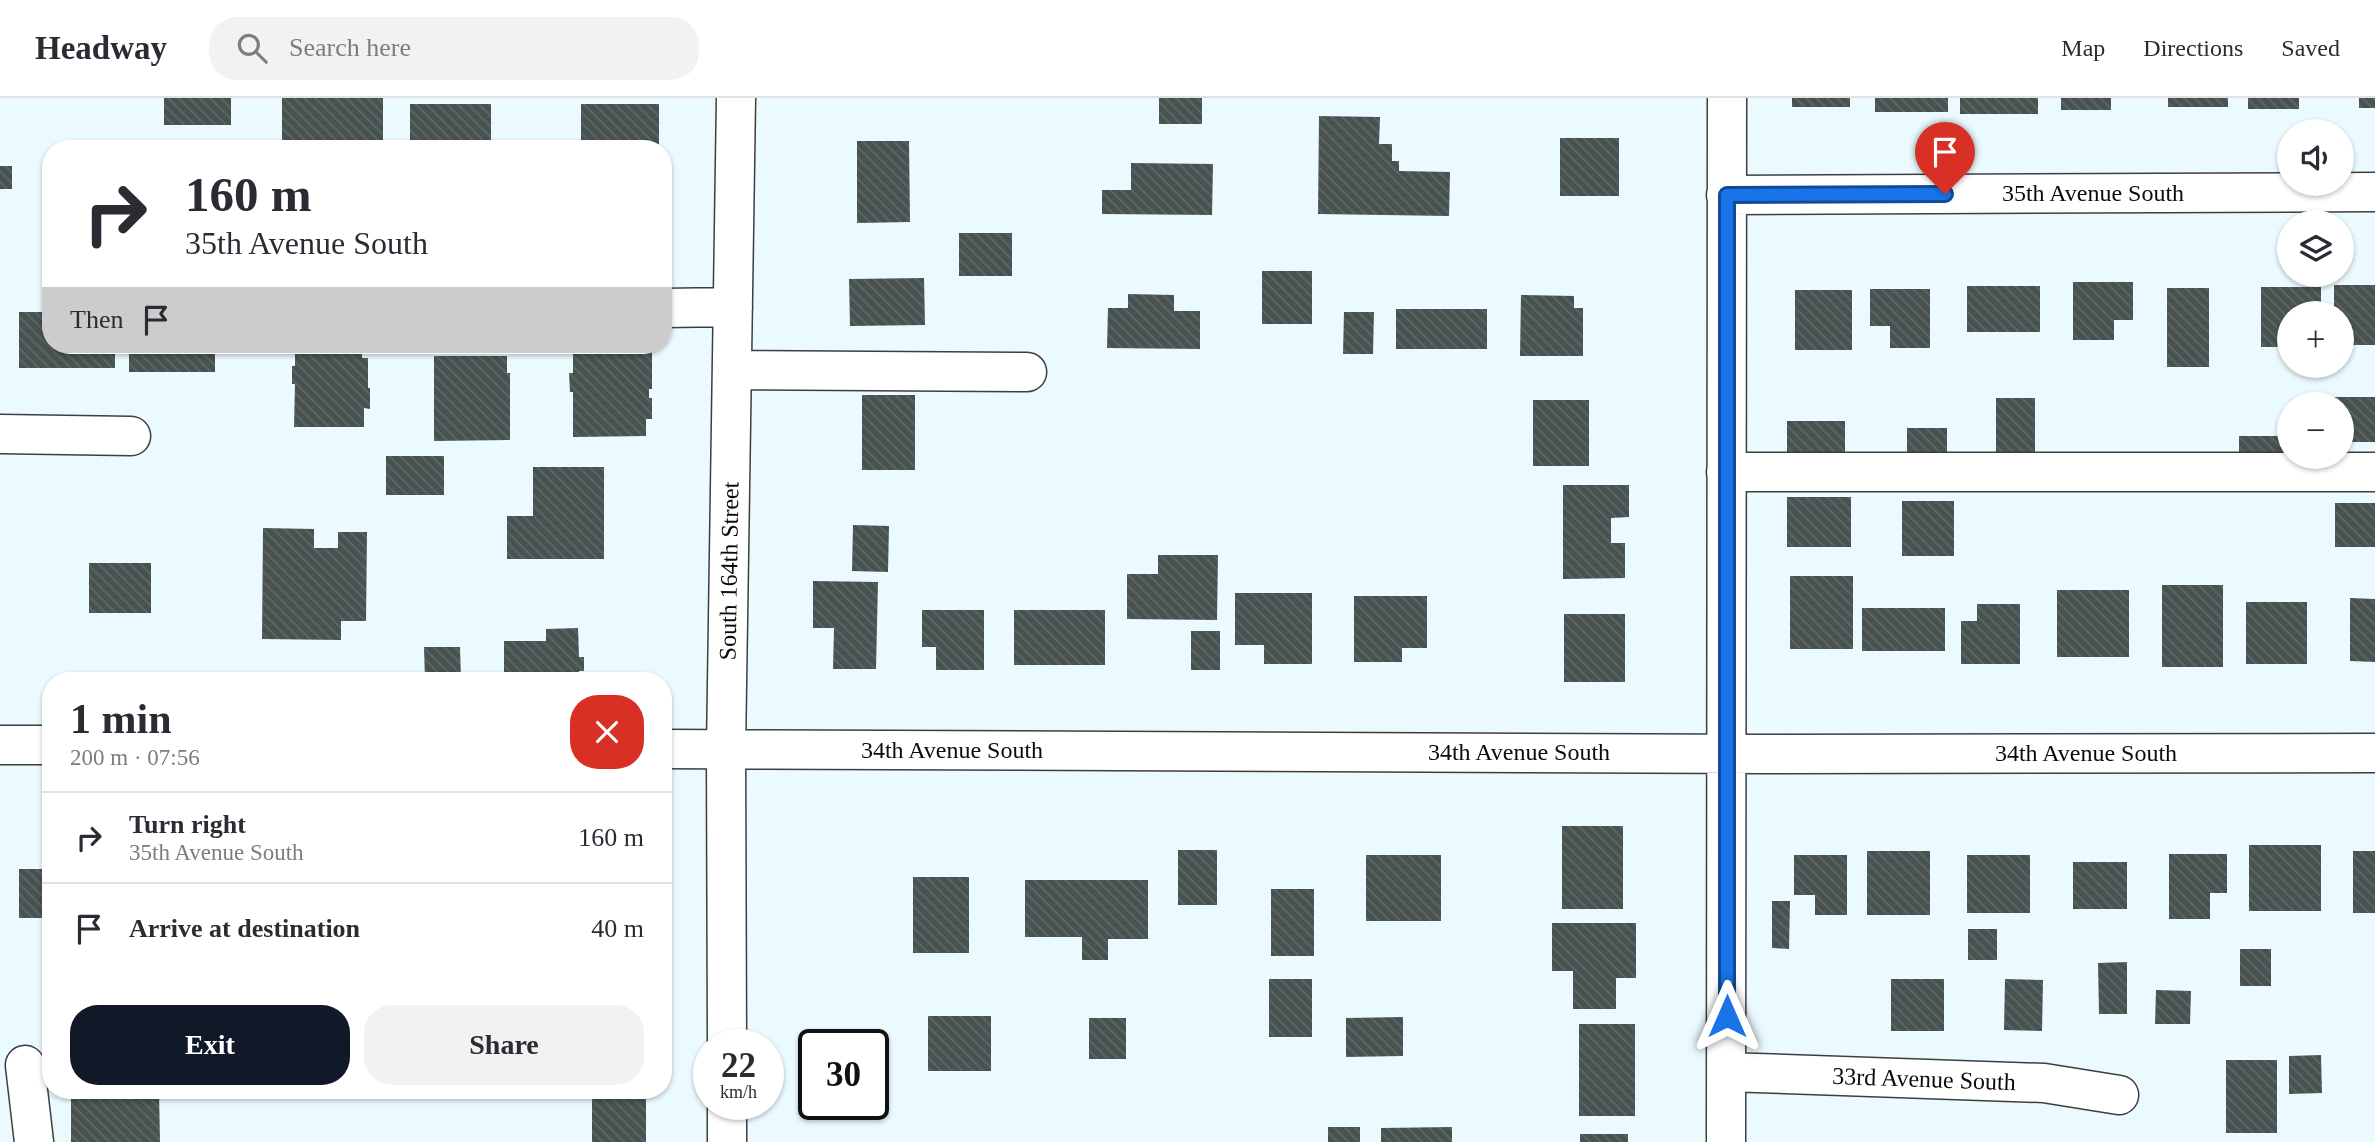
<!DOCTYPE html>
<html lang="en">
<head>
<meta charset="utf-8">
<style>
  :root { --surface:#fff; --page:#f2f2f3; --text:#2b2b33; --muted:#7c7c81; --line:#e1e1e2; --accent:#111827 }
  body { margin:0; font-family:Georgia,serif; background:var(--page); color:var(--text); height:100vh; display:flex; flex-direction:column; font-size:26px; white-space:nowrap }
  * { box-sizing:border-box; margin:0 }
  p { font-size:23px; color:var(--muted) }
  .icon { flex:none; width:38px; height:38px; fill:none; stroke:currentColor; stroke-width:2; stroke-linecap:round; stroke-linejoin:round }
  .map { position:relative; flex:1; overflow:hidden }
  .side { position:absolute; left:42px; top:574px; width:630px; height:427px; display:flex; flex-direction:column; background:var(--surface); border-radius:28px; box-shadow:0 2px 5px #0004 }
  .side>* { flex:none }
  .banner { position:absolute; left:42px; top:42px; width:630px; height:214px; border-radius:28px; box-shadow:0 2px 5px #0004; background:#fff; color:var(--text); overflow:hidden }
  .tools { position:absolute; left:2277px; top:21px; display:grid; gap:14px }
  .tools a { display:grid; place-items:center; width:77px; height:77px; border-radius:50%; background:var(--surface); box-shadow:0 2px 5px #0004; font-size:35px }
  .speed { position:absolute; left:693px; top:931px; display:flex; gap:14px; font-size:35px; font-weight:700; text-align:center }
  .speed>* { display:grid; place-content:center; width:91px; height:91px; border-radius:50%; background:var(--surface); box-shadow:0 2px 5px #0004; line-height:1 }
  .speed small { font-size:18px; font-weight:400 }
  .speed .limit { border:4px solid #111; border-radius:10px; background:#fff; color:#111 }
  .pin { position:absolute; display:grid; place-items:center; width:60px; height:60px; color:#fff; margin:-72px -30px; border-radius:50% 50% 50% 0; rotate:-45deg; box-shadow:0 0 7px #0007 }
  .pin .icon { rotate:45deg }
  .me { position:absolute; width:77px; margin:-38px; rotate:0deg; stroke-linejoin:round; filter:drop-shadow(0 0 5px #0008) }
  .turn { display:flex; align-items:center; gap:24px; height:147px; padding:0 28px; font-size:32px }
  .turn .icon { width:91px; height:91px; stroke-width:2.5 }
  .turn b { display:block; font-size:49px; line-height:60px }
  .then { display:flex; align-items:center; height:66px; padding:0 28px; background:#0003; gap:14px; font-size:26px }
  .round { display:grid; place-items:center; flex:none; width:74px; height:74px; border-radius:28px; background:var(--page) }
  .overview { display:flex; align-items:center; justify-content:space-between; height:119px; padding:0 28px }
  h1 { font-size:42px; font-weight:800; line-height:52px }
  .action { display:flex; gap:14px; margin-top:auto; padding:14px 28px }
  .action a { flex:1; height:80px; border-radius:28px; background:var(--accent); color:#fff; font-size:28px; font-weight:800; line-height:80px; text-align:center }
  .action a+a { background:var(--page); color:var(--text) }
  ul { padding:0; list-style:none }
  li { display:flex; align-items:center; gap:21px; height:91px; padding:0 28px; border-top:2px solid var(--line) }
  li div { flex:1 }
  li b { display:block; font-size:26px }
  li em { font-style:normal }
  header { display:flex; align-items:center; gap:42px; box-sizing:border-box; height:98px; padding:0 35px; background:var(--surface); border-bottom:2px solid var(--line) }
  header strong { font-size:33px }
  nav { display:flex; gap:38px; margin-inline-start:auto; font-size:24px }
  .search { width:490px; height:63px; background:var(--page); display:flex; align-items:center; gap:18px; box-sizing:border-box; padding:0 24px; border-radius:28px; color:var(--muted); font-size:26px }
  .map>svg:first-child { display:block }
  .building { fill:url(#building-back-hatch) }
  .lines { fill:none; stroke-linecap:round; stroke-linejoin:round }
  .minor-casing { stroke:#3e3e3e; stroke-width:41 }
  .minor { stroke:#fff; stroke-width:38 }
  .route-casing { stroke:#114b97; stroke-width:18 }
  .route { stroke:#1a73e8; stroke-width:12 }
  .labels { text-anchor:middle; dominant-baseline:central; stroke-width:7; stroke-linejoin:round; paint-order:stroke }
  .street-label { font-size:24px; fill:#0b0b0b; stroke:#fff }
</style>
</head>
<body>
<header>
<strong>Headway</strong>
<div class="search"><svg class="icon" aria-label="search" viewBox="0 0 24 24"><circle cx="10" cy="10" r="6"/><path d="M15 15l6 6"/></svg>Search here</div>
<nav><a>Map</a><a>Directions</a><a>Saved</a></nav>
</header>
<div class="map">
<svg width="2375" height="1044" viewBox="0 0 2375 1044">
  <defs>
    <pattern id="building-back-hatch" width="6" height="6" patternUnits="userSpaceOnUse" patternTransform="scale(1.75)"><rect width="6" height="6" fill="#485351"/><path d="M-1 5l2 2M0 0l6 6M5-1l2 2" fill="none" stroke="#5e6765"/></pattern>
  </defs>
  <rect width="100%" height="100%" fill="#eafafe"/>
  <path class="building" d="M164 0H231V27H164Z
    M282 0H383V51H282Z
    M1159 0H1202V26H1159Z
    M1792 0H1850V9H1792Z
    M1875 0H1948V14H1875Z
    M1960 0H2038V16H1960Z
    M2061 0H2111V12H2061Z
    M2168 0H2228V9H2168Z
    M2248 0H2299V11H2248Z
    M2359 0H2375V10H2359Z
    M410 6H491V51H410Z
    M581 6H659V51H581Z
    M1319 18 1380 19 1379 46H1392V63H1399V73L1450 74 1449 118 1318 116Z
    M1560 40H1619V98H1560Z
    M857 43H909L910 124 857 125Z
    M1131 65 1213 66 1212 117 1102 116V92H1131Z
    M0 68H12V91H0Z
    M959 135H1012V178H959Z
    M1262 173H1312V226H1262Z
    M924 180 925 227 850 228 849 181Z
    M2073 184H2133V222H2114V242H2073Z
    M2334 187H2375V247H2342V215H2334Z
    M1967 188H2040V234H1967Z
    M2261 189H2321V215H2289V249H2261Z
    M2167 190H2209V269H2167Z
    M1870 191H1930V250H1890V228H1870Z
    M1795 192H1852V252H1795Z
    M1128 196 1174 197V213H1200V251L1107 250 1108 210H1128Z
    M1521 197 1574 198V210H1583V258H1520Z
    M1396 211H1487V251H1396Z
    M19 214H51V247H115V270H19Z
    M1344 214H1374L1373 256H1343Z
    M129 247H215V274H129Z
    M295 247H362V260H368V290H370V311L364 310V329H294L295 286H292V268H295Z
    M652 254V291H649V300H652V321H646V338L573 339V294H570L569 275H573V255Z
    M434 258H507V275H510V342L434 343Z
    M862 297H915V372H862Z
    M2334 299H2375V344H2342V306H2334Z
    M1996 300H2035V367H1996Z
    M1533 302H1589V368H1533Z
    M1787 323H1845V367H1787Z
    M1907 330H1947V367H1907Z
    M2239 338H2289V359L2239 372Z
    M386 358H444V397H386Z
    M533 369H604V461H507V418H533Z
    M1563 387H1629V419L1611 420V445H1625V480L1563 481Z
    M1787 399H1851V449H1787Z
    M1902 403H1954V458H1902Z
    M2335 405H2375V449H2335Z
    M853 427 889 428 888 474 852 473Z
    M263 430 314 431V450H338V434H367L366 523H341V542L262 541Z
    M1158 457H1218L1217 522 1127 521V476H1158Z
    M89 465H151V515H89Z
    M1790 478H1853V551H1790Z
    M813 483 878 484 876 571H833L834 530H813Z
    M2162 487H2223V569H2162Z
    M2057 492H2129V559H2057Z
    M1235 495H1312V566H1264V547H1235Z
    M1354 498H1427V550H1402V564H1354Z
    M2350 500 2375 501V564L2350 563Z
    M2246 504H2307V566H2246Z
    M1977 506H2020V566H1961V523H1977Z
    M1862 510H1945V553H1862Z
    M922 512H984V572H936V549H922Z
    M1014 512H1105V567H1014Z
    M1564 516H1625V584H1564Z
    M578 530 579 559H584V573H579V583H504V543H546V531Z
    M1191 533H1220V572H1191Z
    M424 549H460L461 583H425Z
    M1562 728H1623V811H1562Z
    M2249 747H2321V813H2249Z
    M1178 752H1217V807H1178Z
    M1867 753H1930V817H1867Z
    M2353 753H2375V815H2353Z
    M2169 756H2227V795H2210V821H2169Z
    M1366 757H1441V823H1366Z
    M1794 757H1847V817H1815V797H1794Z
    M1967 757H2030V815H1967Z
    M2073 764H2127V811H2073Z
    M19 771H51V820H19Z
    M913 779H969V855H913Z
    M1025 782H1148V841H1108V862H1082V839H1025Z
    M1271 791H1314V858H1271Z
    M1772 803H1790L1789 851 1772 850Z
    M1552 825H1636V880H1616V911H1573V873H1552Z
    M1968 831H1997V862H1968Z
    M2240 851H2271V888H2240Z
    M2127 864V916H2099L2098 865Z
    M1269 881H1312V939H1269Z
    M1891 881H1944V933H1891Z
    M2005 881 2043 882 2042 933 2004 932Z
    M2156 892 2191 893 2190 926H2155Z
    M928 918H991V973H928Z
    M1403 919V958L1346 959V920Z
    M1089 920H1126V961H1089Z
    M1579 926H1635V1018H1579Z
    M2321 957 2322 995 2289 996V958Z
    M2226 962H2277V1035H2226Z
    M71 992H159L160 1044H71Z
    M592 992H646V1044H592Z
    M1328 1029H1360V1044H1328Z
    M1452 1029V1044H1381V1030Z
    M1580 1036H1628V1044H1580Z"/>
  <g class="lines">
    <defs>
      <path id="minor" d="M1726 97 2375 94
        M663 210 733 209
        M732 272 1027 274
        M0 336 131 338
        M1726 374H2375
        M0 647H51
        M663 651 1765 656 2375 655
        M727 947 726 652 736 0
        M25 967 34 1044
        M1727 974 2044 985 2119 997
        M727 1006V1044
        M1726 1044 1727 0"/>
    </defs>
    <use href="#minor" class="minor-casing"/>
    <use href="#minor" class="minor"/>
  </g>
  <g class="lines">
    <defs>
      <path id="route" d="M1727 918V97L1945 96"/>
    </defs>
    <use href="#route" class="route-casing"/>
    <use href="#route" class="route"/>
  </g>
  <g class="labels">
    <g class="street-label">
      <text x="2093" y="95">35th Avenue South</text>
      <text transform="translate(729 473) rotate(-89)">South 164th Street</text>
      <text x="952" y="652">34th Avenue South</text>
      <text x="1519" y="654">34th Avenue South</text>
      <text x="2086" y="655">34th Avenue South</text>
      <text transform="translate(1924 981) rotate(2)">33rd Avenue South</text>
    </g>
  </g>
</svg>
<div class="tools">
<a><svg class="icon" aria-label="sound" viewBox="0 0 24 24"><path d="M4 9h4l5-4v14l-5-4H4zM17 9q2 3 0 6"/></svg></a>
<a><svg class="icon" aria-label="layers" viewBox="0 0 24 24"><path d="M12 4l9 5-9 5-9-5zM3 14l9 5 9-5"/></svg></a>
<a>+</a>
<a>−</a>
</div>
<div class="speed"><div>22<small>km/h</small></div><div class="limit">30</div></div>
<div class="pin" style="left:1945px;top:96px;background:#d93025"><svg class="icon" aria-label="arrive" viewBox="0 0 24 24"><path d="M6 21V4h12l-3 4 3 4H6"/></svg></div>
<svg class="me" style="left:1727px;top:918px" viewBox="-20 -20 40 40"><path d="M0-17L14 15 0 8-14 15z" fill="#1a73e8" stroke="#fff" stroke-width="4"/></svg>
<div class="banner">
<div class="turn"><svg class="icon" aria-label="right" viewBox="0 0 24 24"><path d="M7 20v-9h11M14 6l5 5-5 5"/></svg><div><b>160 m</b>35th Avenue South</div></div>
<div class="then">Then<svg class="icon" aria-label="arrive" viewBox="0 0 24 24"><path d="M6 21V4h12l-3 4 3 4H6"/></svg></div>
</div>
<section class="side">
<div class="overview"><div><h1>1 min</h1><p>200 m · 07:56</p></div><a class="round" style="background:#d93025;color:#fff"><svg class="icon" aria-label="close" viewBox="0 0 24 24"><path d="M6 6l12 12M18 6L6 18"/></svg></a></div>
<ul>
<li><svg class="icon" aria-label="right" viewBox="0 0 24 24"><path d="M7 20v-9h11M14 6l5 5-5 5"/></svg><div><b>Turn right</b><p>35th Avenue South</p></div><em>160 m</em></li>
<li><svg class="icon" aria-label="arrive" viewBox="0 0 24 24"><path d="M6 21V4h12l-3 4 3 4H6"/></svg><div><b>Arrive at destination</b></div><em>40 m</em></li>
</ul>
<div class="action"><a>Exit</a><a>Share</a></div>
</section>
</div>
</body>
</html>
